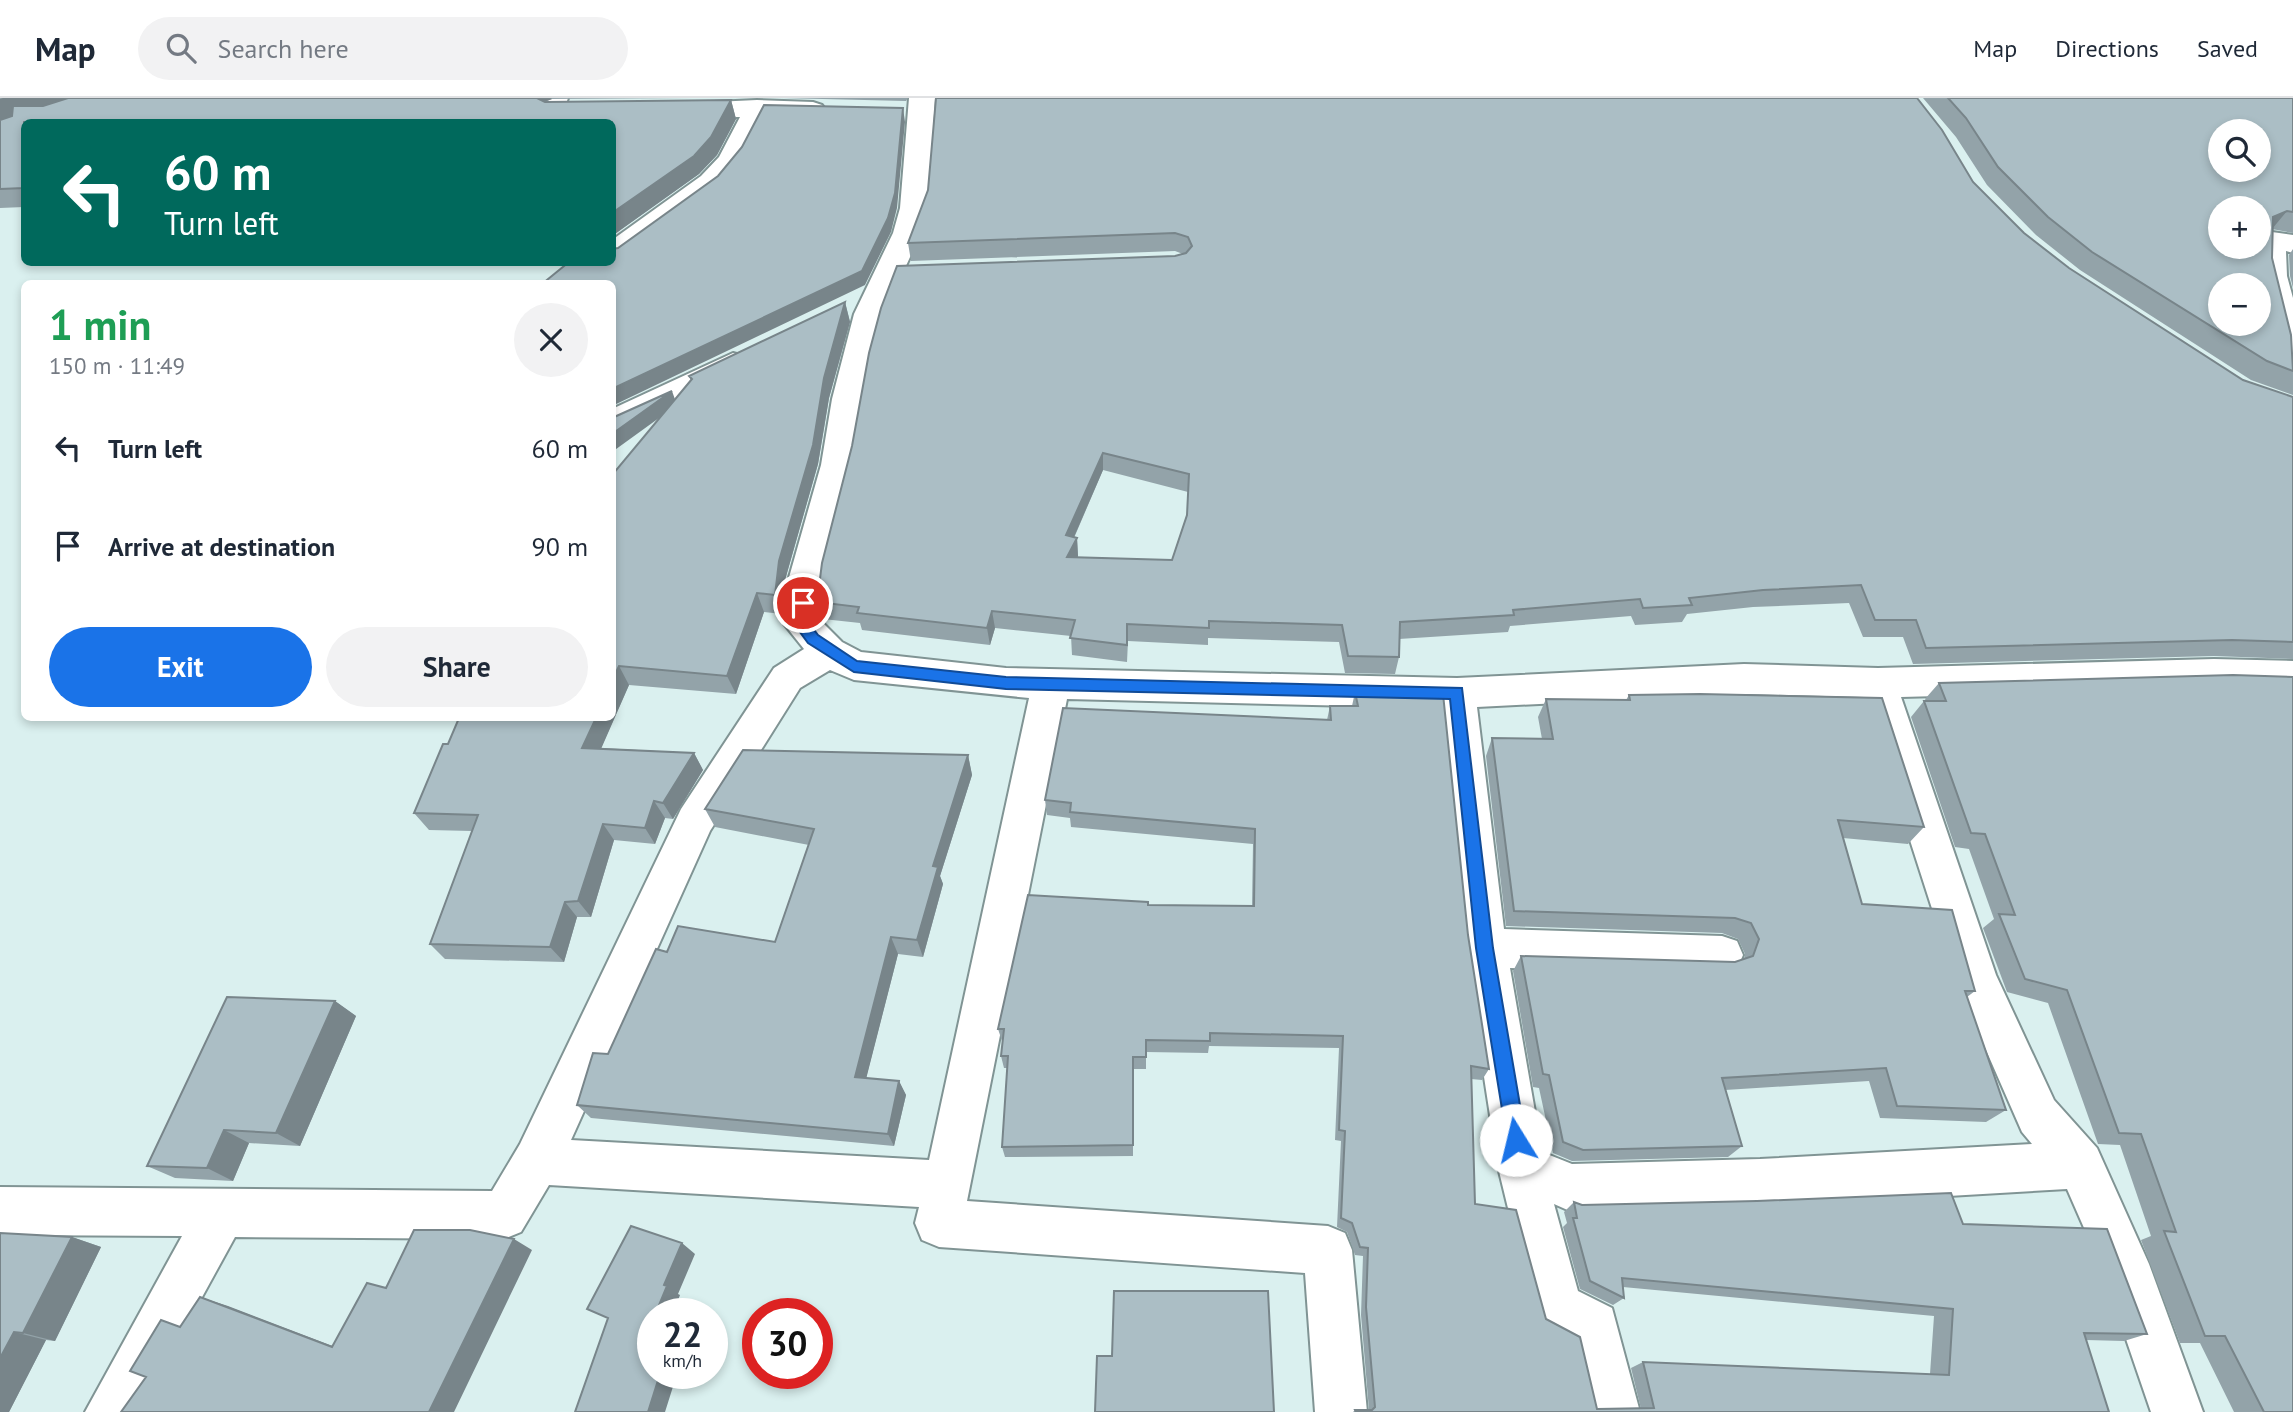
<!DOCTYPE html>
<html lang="en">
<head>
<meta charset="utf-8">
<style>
  :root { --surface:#fff; --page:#f2f2f3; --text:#1f2937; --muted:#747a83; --line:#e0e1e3; --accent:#1a73e8 }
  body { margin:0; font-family:"PT Sans",sans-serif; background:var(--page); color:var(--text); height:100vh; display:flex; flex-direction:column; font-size:26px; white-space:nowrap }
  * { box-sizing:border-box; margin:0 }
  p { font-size:23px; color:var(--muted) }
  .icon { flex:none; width:38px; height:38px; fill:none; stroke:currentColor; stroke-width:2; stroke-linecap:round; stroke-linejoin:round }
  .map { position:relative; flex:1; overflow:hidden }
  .side { position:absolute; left:21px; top:182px; width:595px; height:441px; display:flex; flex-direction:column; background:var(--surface); border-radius:10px; box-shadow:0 4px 10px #0003 }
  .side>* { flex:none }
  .top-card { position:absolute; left:21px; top:21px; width:595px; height:147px; border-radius:10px; box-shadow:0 4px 10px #0003; background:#00695c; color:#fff; overflow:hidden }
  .tools { position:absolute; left:2208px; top:21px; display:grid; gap:14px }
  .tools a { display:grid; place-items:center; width:63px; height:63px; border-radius:50%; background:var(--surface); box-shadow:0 4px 10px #0003; font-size:35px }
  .speed { position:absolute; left:637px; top:1200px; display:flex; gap:14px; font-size:35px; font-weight:700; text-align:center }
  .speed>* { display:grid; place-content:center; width:91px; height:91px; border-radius:50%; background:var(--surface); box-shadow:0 4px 10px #0003; line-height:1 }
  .speed small { font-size:18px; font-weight:400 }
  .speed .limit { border:10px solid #d22; background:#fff; color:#111 }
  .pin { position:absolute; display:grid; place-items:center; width:60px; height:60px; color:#fff; margin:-30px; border:4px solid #fff; border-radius:50%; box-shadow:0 2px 7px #0007 }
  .me { position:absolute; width:77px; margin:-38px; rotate:351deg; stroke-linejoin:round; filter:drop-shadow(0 0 5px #0008) }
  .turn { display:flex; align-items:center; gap:24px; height:147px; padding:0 28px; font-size:32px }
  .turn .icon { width:91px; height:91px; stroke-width:2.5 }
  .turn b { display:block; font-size:49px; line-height:60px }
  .round { display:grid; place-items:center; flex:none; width:74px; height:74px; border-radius:37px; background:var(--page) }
  .summary { display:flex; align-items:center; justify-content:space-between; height:119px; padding:0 28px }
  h1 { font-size:42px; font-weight:600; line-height:52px; color:#1e9e55 }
  .primary-button { display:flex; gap:14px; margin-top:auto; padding:14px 28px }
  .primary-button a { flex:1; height:80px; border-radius:42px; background:var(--accent); color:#fff; font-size:28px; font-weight:600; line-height:80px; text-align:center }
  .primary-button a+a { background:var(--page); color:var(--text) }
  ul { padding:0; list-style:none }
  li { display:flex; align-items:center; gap:21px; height:98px; padding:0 28px }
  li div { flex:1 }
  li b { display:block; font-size:26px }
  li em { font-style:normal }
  header { display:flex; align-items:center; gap:42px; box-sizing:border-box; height:98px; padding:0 35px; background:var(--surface); border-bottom:2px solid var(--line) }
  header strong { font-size:33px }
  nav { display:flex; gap:38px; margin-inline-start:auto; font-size:24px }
  .search { width:490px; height:63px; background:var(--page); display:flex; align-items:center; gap:18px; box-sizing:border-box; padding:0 24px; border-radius:38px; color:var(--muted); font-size:26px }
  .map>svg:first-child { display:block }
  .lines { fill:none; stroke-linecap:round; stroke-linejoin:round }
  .street-casing { stroke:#809494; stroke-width:4 }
  .street { fill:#fff; fill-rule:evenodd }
  .wall { fill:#93a3a9; fill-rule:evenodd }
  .shaded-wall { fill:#78858a }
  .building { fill:#abbec5; stroke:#78858a; stroke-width:2; fill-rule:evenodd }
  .route { fill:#1a73e8; stroke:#114b97; stroke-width:2 }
</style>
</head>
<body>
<header>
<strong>Map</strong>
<div class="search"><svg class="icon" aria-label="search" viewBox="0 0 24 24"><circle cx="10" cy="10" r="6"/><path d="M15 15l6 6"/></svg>Search here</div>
<nav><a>Map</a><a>Directions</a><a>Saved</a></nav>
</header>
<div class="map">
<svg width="2293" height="1314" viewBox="0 0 2293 1314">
  <rect width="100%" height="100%" fill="#daf0ef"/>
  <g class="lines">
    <defs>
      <path id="street" d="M542 0H568L560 24H536Z
        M909 0H935L928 110 921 135 884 216 864 301 853 367 822 483 820 522 842 544 861 554 1006 570 1457 580 1744 566 1878 570 2214 561 2293 563V593L2214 591 1901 599 1996 877 2054 1002 2097 1050 2149 1166 2203 1314H2151L2102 1171 2067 1091 1760 1109 1572 1114 1554 1106 1578 1193 1612 1210 1640 1314H1588L1572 1244 1539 1227 1532 1209 1498 1069 1464 850 1440 610 1067 601 967 1103 1328 1128 1345 1135 1352 1152 1367 1314H1315L1305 1175 939 1149 922 1142 915 1125 919 1109 549 1087 521 1134 504 1141 235 1139 139 1314H85L182 1138 0 1137V1089L492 1093 520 1046 681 711 774 570 804 551 784 526 788 483 821 367 832 301 854 216 893 135 900 110ZM830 572 854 582 1029 600 929 1062 571 1042 710 733 800 590ZM1744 596 1864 599 1954 879 2022 1034 2032 1046 1760 1061 1572 1066 1542 1054 1510 870 1722 876 1737 871 1743 857 1737 843 1722 838 1504 831 1477 609Z
        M757 2 813 4 822 7 826 12 822 17 765 19 744 62 721 90 622 162 612 165 611 164 612 142 701 78 719 59 740 19H680L671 16 667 11 671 6Z
        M2272 134 2293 137V155L2286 153 2287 178 2293 200V290L2282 287 2278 280 2277 255 2259 178V140Z
        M733 255 744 258 748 265 744 272 612 335V311Z"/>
    </defs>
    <use href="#street" class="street-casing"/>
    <use href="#street" class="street"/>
  </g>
  <path class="wall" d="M0 0H693L552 1 544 4 731 2 736 21 717 57 699 76 612 138V24H24V109L0 110Z
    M781 0H908L906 3Z
    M1923 0H2293V135L2272 131V160L2293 264V297L2251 282 2080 172 2036 137 1987 87 1956 39Z
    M1973 84 2024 135 2069 170 2243 282 2293 299V561L2214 558 1913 566 1903 539H1863L1849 505 1753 509 1687 516 1682 524 1635 527 1631 518 1510 528 1508 534 1399 541V559L1395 576 1345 575 1339 544 1208 540V547L1128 543 1127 564 1072 557 1071 538 995 530 990 547 862 532 860 525 823 521 817 504 1175 158 1183 156 1175 153 911 163 908 145ZM1103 372 1188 394 1187 417 1172 462 1078 459 1077 440H1074Z
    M2293 151V190L2290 178 2289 157Z
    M845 204 850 224 829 300 818 366 785 482 782 516 764 514 736 596 629 587 601 650 694 655 703 672 673 721 665 720 655 746 614 742 591 819H577L564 864 445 861 430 846 472 733 429 732 414 715 448 646 612 377 691 283 689 278Z
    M1939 585 2293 1314H2234L2200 1245H2180L2141 1142 2151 1138 2120 1047 2098 1046 2048 905 2007 894 1983 830 1994 821 1969 751 1955 749 1911 619 1924 603H1926L1925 601Z
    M1355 594 1468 837 1489 971 1482 982 1471 981 1475 1106 1546 1221 1597 1311H1641L1631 1270 1643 1264 1930 1276 1934 1218 1623 1189 1624 1200 1613 1207 1580 1191 1563 1129 1567 1125 1564 1114 1574 1104 1582 1107 1963 1126 2147 1236 2124 1243 2086 1242 2109 1314H1353L1355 1312H1369L1361 1217 1363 1158 1355 1157 1347 1134 1337 1129 1341 1043 1335 1042 1339 950 1209 948 1208 955 1146 954V971H1133V1058L1005 1059 1002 1049 1007 970H1004L1001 958 1003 943H1002L998 931 1148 807 1252 808 1253 746 1071 729 1070 720 1047 717 1045 702 1327 622 1330 608H1352Z
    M1629 597 1924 729 1908 746 1843 740 1862 806 1975 893 1967 899 2006 1012 1986 1024 1880 1020 1869 983 1725 992 1742 1048 1728 1059 1572 1063 1553 1055 1539 990 1533 989 1513 873 1521 858 1735 864 1744 861 1745 856 1738 841 1722 835 1506 828 1486 658 1492 640 1542 641 1538 619 1546 601 1626 602Z
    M968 657 972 677 940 778 943 786 923 859 898 856 866 980 899 983 906 997 894 1048 591 1020 577 1007 608 956 667 854 775 844 809 747 715 729 705 711Z
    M335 903 356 918 300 1048 249 1045 233 1083 175 1080 147 1068Z
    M0 1135 72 1139 101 1149 55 1243 46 1242 9 1314Z"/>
  <path class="shaded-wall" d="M3 0H71L0 24V1Z
    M531 0H551L552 1 542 5Z
    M731 2 736 21 717 57 699 76 612 138V115Z
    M903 10 905 24 897 110 891 134 865 187 612 308V291Z
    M2287 113 2272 131 2273 119Z
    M845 204 850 224 829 300 818 366 785 482 782 516 775 497 779 463 824 280Z
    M672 293 677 307 612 354V336Z
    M1103 355V372L1067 455 1066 437Z
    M1077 440 1078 458 1068 476 1067 459Z
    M757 495 764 514 736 596 727 578Z
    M992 513 995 530 990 547 987 530Z
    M619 568 629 587 594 667 582 650 596 620H612V583Z
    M694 655 703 672 673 721 663 705Z
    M968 657 972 677 940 778 943 786 923 859 917 842 933 768Z
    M654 703 665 720 655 746 645 730Z
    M603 726 614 742 591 819 578 803Z
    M565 804 577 819 564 864 550 849Z
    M891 839 898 856 863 993 855 979Z
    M335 903 356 918 300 1048 276 1035Z
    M899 983 906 997 894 1048 888 1036Z
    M224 1032 249 1045 233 1083 207 1070Z
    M72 1139 101 1149 55 1243 23 1235Z
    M514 1141 532 1152 454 1314H429Z
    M682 1145 695 1156 678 1196 680 1197 673 1216 657 1212 664 1187Z
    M200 1199 228 1208 356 1257 332 1249Z
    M14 1234 46 1242 9 1314H0V1260Z
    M660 1276H677L665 1314H648Z"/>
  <path class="building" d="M68 0H537L545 4 731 2 711 39 694 58 612 115V24H24V90L0 91V22L12 18 13 8H43Z
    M936 0H1917L1942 32 1973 84 2024 135 2069 170 2243 282 2293 299V544L2232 542 1926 550 1916 522H1875L1861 487 1763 492 1689 500 1692 507 1643 510 1640 501 1513 512 1514 517 1400 524 1399 559 1348 558 1342 527 1209 523V530L1127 526V547L1070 540 1075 522 992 513 987 530 857 515 859 509 817 504 822 465 852 348 869 255 881 210 897 168 1175 158 1186 155 1192 148 1188 139 1175 135 908 145 928 92ZM1103 355 1189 376 1187 417 1172 462 1067 459 1077 440 1066 437Z
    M1948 0H2293V114L2287 113 2273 119 2272 160 2291 237 2293 273 2267 263 2092 154 2048 119 1998 69 1966 20ZM2221 33H2259V72H2221ZM2221 110H2259V149H2221ZM2221 187H2259V226H2221Z
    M764 7 903 10 895 95 888 120 862 173 612 291V186H542L569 164H612V151L618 150 718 78 742 49Z
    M845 204 824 280 813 347 779 463 775 497 757 495 727 578 619 568 612 583V377L692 281 689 278Z
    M672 293 612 336V320Z
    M2233 577 2293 579V1314H2264L2225 1238H2205L2164 1133 2176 1134 2141 1036 2119 1035 2067 892 2025 881 1999 816 2015 817 1985 736 1971 735 1924 603H1946L1939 585Z
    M1355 594 1443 596 1468 837 1489 971 1471 968 1475 1106 1516 1112 1546 1221 1580 1239 1597 1311 1654 1310 1643 1264 1949 1277 1953 1211 1622 1180 1624 1200 1590 1183 1573 1120H1577L1574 1104 1582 1107 1757 1103 1951 1095 1963 1126 2107 1131 2147 1236 2084 1235 2109 1314H1356L1355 1312H1372L1375 1309 1366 1209 1368 1150 1360 1149 1352 1125 1341 1120 1345 1033 1339 1032 1343 938 1210 935V943L1146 942V959H1133V1047L1002 1049 1008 958H1001L1004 931H998L1028 797 1148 804V807L1254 808 1255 731 1070 714 1071 705 1045 702 1063 610 1331 622 1330 608H1358Z
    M1700 596 1882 600 1924 729 1838 722 1862 806 1952 812 1975 893H1965L2006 1012 1897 1008 1886 970 1722 980 1742 1048 1583 1052 1563 1044 1549 977 1543 976 1521 858 1735 864 1753 858 1759 841 1751 825 1735 820 1514 813 1492 640 1553 641 1546 601 1630 602 1629 597Z
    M459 620H596L582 650 694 655 663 705 654 703 645 730 603 726 578 803 565 804 550 849 430 846 478 717 414 715 443 646H448Z
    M743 652 968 657 933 768 938 769 917 842 891 839 855 979 899 983 888 1036 577 1007 593 955 608 956 656 851 667 854 678 828 775 844 814 731 705 711Z
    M227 899 335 903 276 1035 224 1032 207 1070 147 1068Z
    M631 1128 682 1145 664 1187 667 1188 657 1212 679 1216H653V1276H660L648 1314H575L608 1220 587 1211Z
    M414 1132H470L514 1141 429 1314H121L146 1279 130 1273 161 1222 180 1229 200 1199 332 1249 367 1185 386 1190Z
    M0 1135 72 1139 23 1235 14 1234 0 1260Z
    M1114 1193H1268L1274 1314H1095L1097 1258H1112Z"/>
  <path class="route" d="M803 499 810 505 809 525 818 537 857 563 1006 579 1462 590 1493 850 1526 1042 1523 1048 1516 1051 1509 1048 1507 1042 1476 850 1450 601 1006 591 854 574 808 545 794 526 796 505Z"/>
</svg>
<div class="tools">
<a><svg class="icon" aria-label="search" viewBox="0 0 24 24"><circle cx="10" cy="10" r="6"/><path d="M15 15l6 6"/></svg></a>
<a>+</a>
<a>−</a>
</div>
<div class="speed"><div>22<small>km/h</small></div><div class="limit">30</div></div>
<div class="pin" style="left:803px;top:505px;background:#d93025"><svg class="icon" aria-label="arrive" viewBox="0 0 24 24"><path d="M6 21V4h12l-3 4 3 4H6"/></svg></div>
<svg class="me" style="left:1516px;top:1042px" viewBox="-20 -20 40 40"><circle r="19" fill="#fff"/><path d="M0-13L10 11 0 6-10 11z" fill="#1a73e8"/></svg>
<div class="top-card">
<div class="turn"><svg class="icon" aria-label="left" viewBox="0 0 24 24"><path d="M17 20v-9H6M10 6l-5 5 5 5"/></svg><div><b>60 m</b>Turn left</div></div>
</div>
<section class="side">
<div class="summary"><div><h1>1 min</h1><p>150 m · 11:49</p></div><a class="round"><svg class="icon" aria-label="close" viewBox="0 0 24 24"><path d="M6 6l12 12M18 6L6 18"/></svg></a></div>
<ul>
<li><svg class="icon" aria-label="left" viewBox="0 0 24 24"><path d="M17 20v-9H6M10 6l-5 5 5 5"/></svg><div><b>Turn left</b></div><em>60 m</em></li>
<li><svg class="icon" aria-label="arrive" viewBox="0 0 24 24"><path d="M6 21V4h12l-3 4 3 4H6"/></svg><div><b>Arrive at destination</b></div><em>90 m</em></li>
</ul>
<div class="primary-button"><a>Exit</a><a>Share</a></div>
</section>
</div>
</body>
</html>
